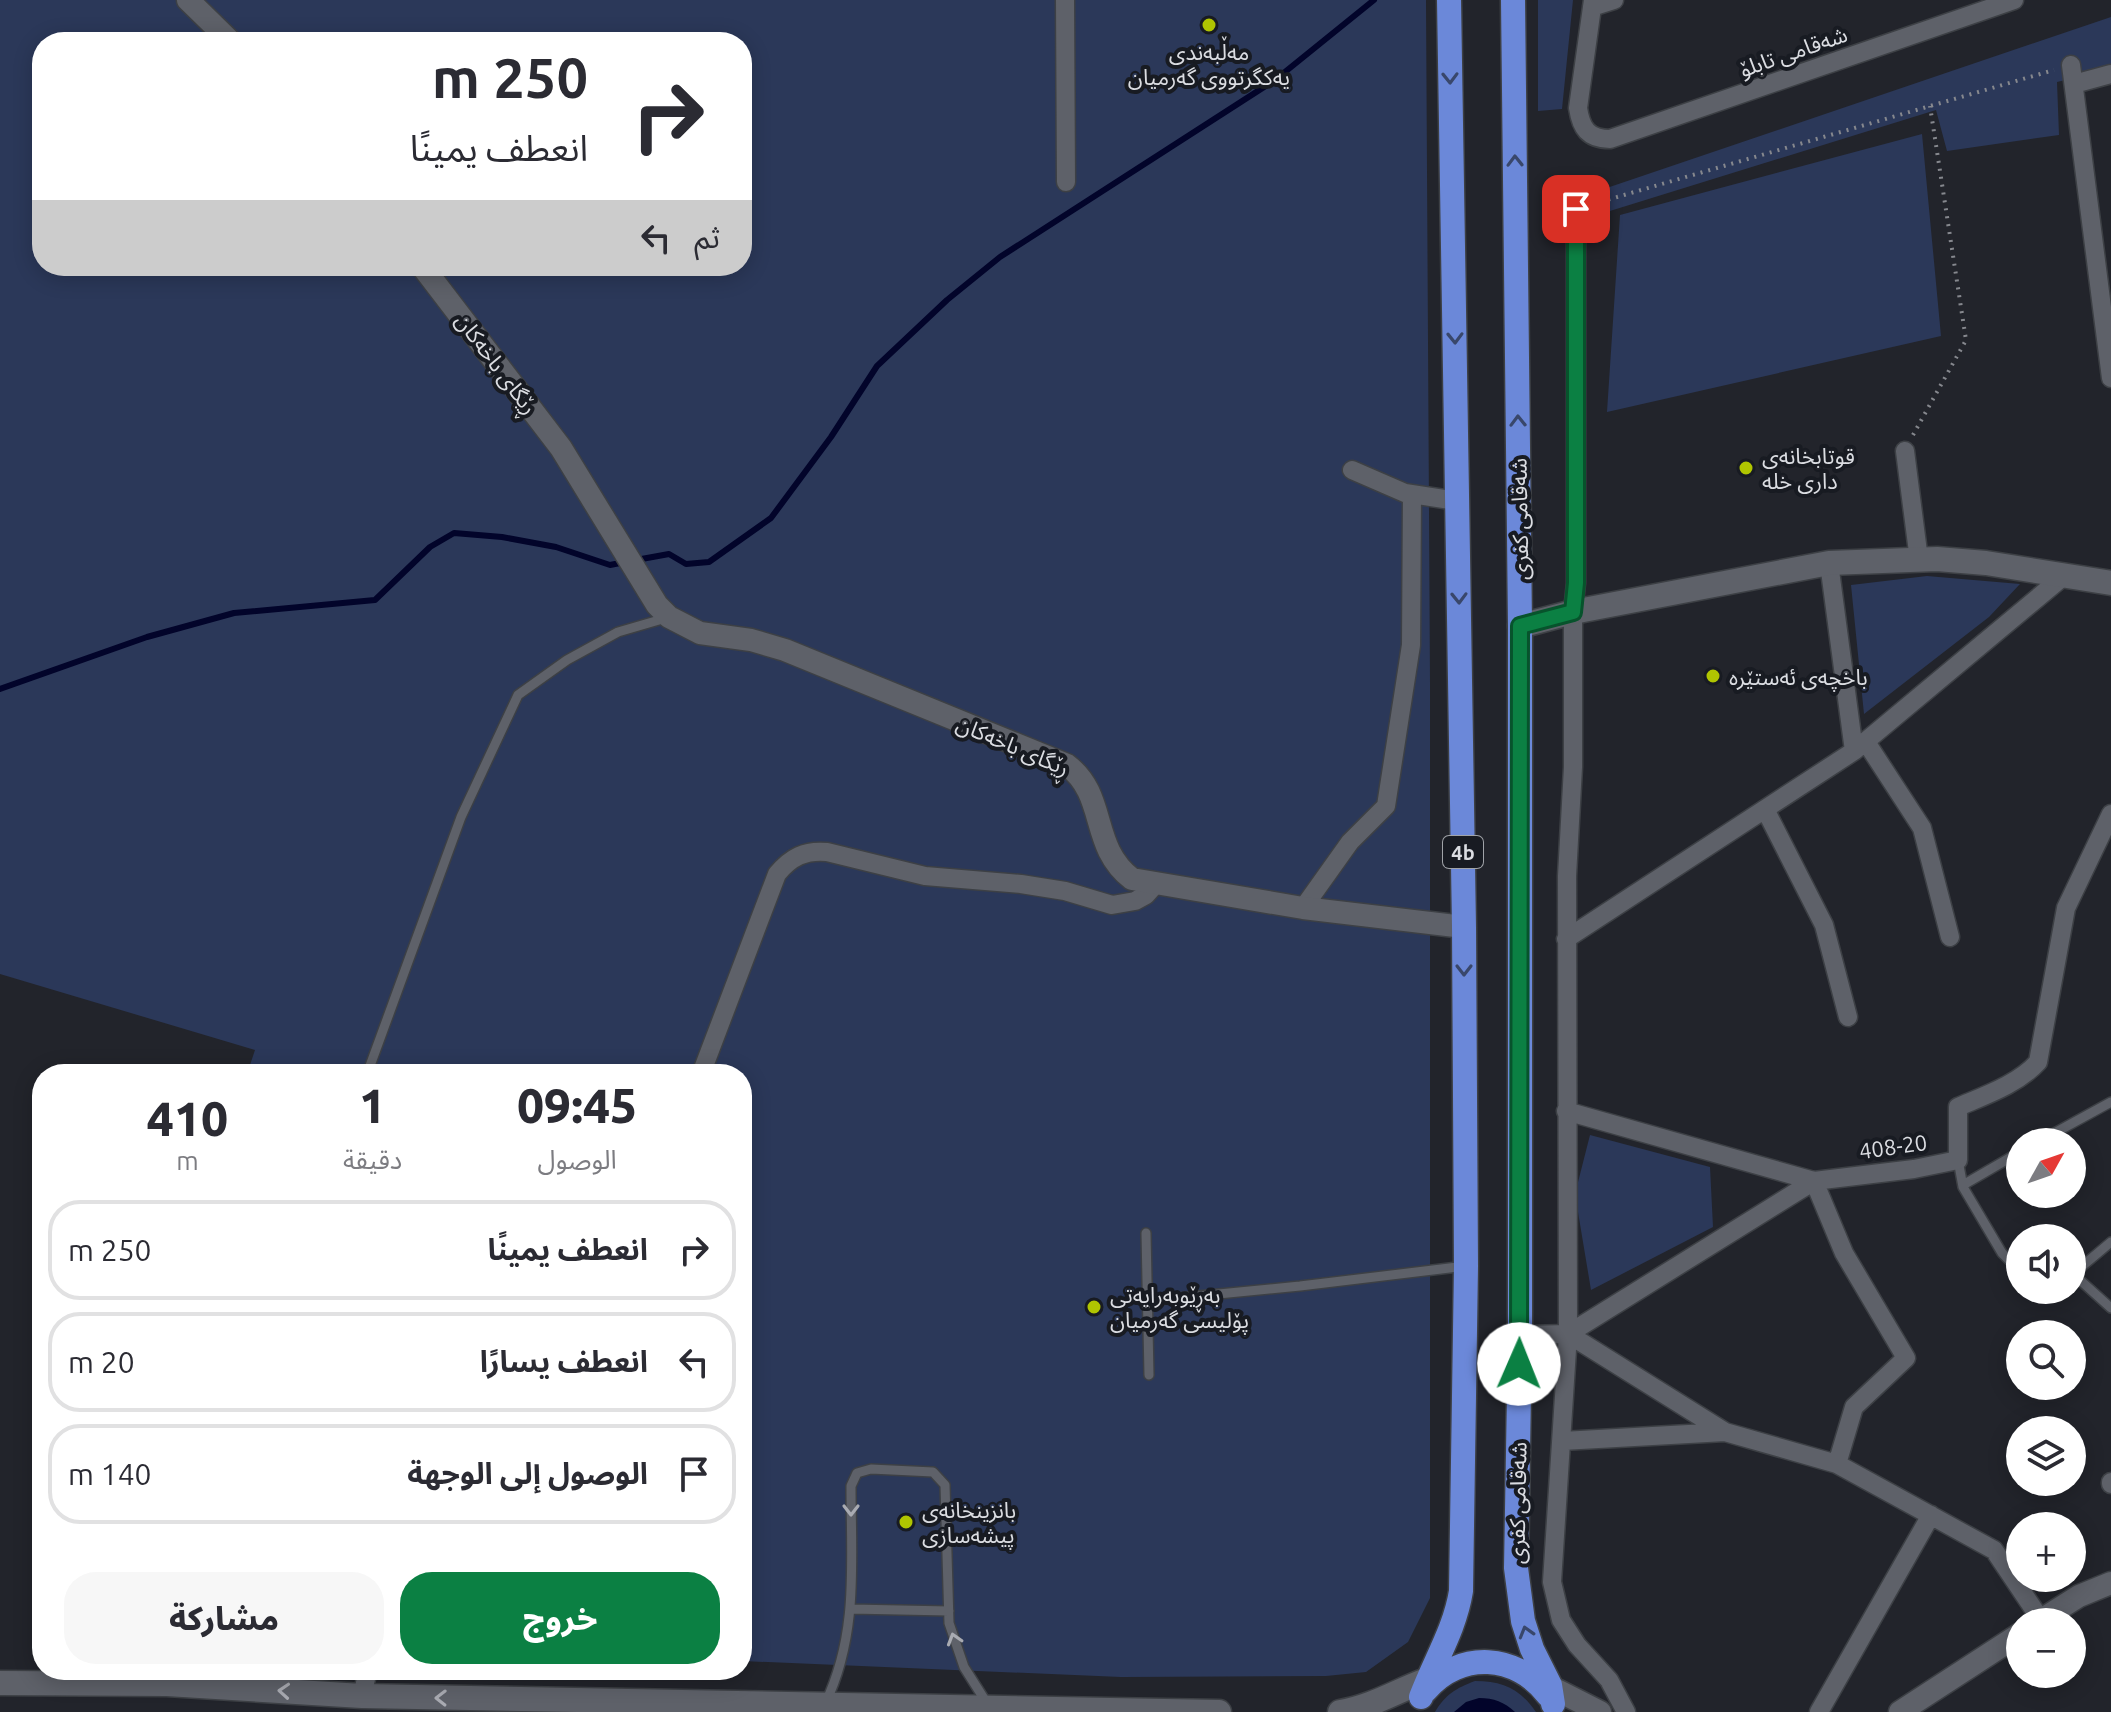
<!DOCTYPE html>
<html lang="ar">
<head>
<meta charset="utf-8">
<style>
  :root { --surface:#fff; --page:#f7f7f7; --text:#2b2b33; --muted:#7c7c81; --line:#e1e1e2; --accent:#0b8043 }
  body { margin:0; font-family:Ubuntu,"Noto Sans Arabic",sans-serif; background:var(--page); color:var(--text); direction:rtl; height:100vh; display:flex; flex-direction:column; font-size:30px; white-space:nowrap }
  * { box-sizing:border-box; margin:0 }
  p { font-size:26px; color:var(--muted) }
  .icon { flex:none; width:44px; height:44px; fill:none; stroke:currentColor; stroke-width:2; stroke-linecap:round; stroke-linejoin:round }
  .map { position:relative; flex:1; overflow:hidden; direction:ltr }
  .side { position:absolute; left:32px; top:1064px; width:720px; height:616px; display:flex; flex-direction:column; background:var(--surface); border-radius:32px; box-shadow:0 4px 20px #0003; direction:rtl }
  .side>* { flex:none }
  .top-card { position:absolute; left:32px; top:32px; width:720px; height:244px; border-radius:32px; box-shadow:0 4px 20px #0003; direction:rtl; background:#fff; color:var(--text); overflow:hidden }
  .needle { width:52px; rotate:50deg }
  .tools { position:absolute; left:2006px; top:1128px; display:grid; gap:16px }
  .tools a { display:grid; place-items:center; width:80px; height:80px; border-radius:50%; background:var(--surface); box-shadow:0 4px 20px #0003; font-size:40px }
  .pin { position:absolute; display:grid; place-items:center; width:68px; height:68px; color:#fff; margin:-34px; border-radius:16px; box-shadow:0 4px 12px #0006 }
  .me { position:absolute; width:88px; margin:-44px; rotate:1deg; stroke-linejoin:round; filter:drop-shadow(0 0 6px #0008) }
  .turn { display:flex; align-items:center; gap:28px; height:168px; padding:0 32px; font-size:36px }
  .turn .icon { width:104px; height:104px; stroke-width:2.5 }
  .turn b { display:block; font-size:56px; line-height:68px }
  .then { display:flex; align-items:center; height:76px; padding:0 32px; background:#0003; gap:16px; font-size:30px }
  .eta { display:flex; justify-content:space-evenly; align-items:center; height:136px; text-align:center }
  .eta b { font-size:48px; font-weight:800; line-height:56px }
  .button { display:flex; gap:16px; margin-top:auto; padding:16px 32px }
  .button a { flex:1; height:92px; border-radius:32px; background:var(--accent); color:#fff; font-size:32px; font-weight:800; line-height:92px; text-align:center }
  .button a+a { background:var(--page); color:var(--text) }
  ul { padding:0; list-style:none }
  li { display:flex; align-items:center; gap:24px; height:100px; margin:0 16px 12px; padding:0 16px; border:4px solid var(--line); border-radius:32px }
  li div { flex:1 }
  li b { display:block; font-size:30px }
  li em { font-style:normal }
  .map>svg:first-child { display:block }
  .green { fill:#2b3859; fill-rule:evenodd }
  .water { fill:#02042a }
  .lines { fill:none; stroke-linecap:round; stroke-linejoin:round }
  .stream { stroke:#02042a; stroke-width:6 }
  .service-casing { stroke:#3d4045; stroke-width:12 }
  .minor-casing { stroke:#3d4045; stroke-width:21 }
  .tertiary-casing { stroke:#3d4045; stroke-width:25 }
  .secondary-casing { stroke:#3d4045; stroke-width:27 }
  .trunk-casing { stroke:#3d4045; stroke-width:27 }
  .path { stroke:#86888e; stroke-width:4; stroke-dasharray:2 6; stroke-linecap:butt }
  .service { stroke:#5e6169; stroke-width:9 }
  .minor { stroke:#5e6169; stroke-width:18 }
  .tertiary { stroke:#5e6169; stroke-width:22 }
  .secondary { stroke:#5e6169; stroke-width:24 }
  .trunk { stroke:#6b88d9; stroke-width:24 }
  .oneway { stroke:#39476b }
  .oneway2 { stroke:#a9abb2 }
  .route-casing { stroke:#07532c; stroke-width:20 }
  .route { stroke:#0b8043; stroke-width:14 }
  .poi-dot { fill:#b0c501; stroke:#181b22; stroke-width:3 }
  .labels { text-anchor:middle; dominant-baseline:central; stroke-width:8; stroke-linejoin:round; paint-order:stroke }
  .shield { fill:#181b22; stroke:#a0a3a8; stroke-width:2 }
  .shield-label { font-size:20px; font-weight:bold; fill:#dbdde2 }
  .poi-label { font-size:22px; fill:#dbdde2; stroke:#181b22; text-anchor:start }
  .street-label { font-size:22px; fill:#dbdde2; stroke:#181b22 }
</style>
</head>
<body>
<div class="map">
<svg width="2111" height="1712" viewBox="0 0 2111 1712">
  <rect width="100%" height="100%" fill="#22242b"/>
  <path class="green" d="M0 0H1426L1430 682V1598L1408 1642 1366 1672 1326 1676 1121 1677 742 1661V1074H247L255 1050 0 974ZM42 42H742V266H42Z
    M1538 0H1573L1562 109 1538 111Z
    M2111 17V69L2057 82 2059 135 1947 151 1936 110 1597 215 1589 194Z
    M1922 134 1941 336 1607 412 1620 215Z
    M1927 576 2020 584 1989 617 1864 714 1851 585Z
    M1590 1135 1710 1167 1713 1227 1591 1290 1575 1194Z
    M1475 1681C1503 1681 1520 1689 1536 1712H1435C1445 1695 1456 1688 1475 1681Z"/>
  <path class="water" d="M1479 1698C1494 1698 1504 1702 1515 1712H1454L1466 1702Z"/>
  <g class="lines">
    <path class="stream" d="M636 560 669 554 686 564 709 562 771 518 831 437 877 366 947 300 1000 257 1275 80 1374 0
      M0 689 147 637 234 613 375 600 430 547 454 533 502 537 556 547 610 565 625 562"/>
    <defs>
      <path id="service" d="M367 1074 461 817 518 695 567 660 618 632 666 618
        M2038 1142 2111 1102
        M1958 1160 1963 1187 2002 1253 2020 1271
        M1963 1185 2020 1152
        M1146 1233 1149 1375
        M2072 1273 2111 1308
        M2074 1273 2111 1242
        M1147 1301 1300 1286 1466 1266
        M851 1609 949 1611
        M825 1704C859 1633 851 1562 851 1486L857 1473 871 1469 933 1472 945 1485 949 1623 964 1667 988 1705"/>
      <path id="minor" d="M1065 0 1066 182
        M1593 0 1578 108C1581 128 1588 139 1610 139L2014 0
        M1592 7 1614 0
        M2071 65 2111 378
        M2074 84 2111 74
        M1576 209V583L1573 612V767L1567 876 1568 1334 1552 1582 1561 1620 1577 1645 1609 1680 1626 1712
        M1905 451 1919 560
        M1352 470 1405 493 1457 501
        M1829 563 1854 751
        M1866 742 1922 828 1950 937
        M1766 811 1824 925 1848 1017
        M1303 908 1350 842 1386 806 1411 645 1412 494
        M1566 939 1854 751 2065 575
        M701 1074 777 874C791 857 805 850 827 852L925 876 1021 884 1065 891 1112 905 1135 901 1146 895 1155 885
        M1566 1111 1814 1181 1844 1253 1906 1358 1854 1407 1837 1464
        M1568 1334 1725 1432 1837 1464 1994 1550 2041 1620
        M1520 1335 1568 1334 1814 1181 1914 1169 1958 1160V1107C1986 1095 2018 1084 2038 1062L2066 908 2111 814
        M1562 1441 1725 1432
        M2111 1482V1484
        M362 1696 368 1670
        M1819 1712 1931 1515"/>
      <path id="tertiary" d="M188 0 231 42
        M422 266 561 448 657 605 669 617 700 633 751 640 785 650 1067 765C1108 796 1089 846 1132 879L1303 908 1464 927
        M2038 1622 2079 1596 2111 1583
        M1537 1680 1600 1712
        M1900 1712 2020 1634"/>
      <path id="secondary" d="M1520 626 1573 612 1829 563 1937 559 1986 563 2111 583
        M0 1683 167 1684 362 1696 1219 1712
        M1340 1712C1377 1706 1406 1685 1441 1675"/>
      <path id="trunk" d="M1513 0 1520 626V1335L1516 1568 1523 1621 1532 1649 1550 1685 1553 1704
        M1426 1690C1460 1650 1517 1654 1548 1695
        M1421 1697C1435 1660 1455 1629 1461 1591L1466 1266 1464 927 1449 0"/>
    </defs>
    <use href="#service" class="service-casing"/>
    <use href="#minor" class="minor-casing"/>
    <use href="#tertiary" class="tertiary-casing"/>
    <use href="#secondary" class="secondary-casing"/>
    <use href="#trunk" class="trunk-casing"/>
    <path class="path" d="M1593 204 2054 70
      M1913 435 1966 340 1930 106"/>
    <use href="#service" class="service"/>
    <use href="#minor" class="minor"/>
    <use href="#tertiary" class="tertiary"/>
    <use href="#secondary" class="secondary"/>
    <use href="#trunk" class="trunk"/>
  </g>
  <defs><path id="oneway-chevron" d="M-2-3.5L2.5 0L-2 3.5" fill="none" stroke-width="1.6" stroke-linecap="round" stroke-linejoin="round" transform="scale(2)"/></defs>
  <g class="oneway">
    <use href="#oneway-chevron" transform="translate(1450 78) rotate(89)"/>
    <use href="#oneway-chevron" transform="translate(1515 161) rotate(-91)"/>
    <use href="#oneway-chevron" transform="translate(1455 338) rotate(89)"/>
    <use href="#oneway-chevron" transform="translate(1518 421) rotate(-91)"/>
    <use href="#oneway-chevron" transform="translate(1459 598) rotate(89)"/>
    <use href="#oneway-chevron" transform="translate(1464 970) rotate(90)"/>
    <use href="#oneway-chevron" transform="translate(1526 1632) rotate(-106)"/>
  </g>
  <g class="oneway2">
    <use href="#oneway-chevron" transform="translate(851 1510) rotate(90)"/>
    <use href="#oneway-chevron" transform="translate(954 1639) rotate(-107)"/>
    <use href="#oneway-chevron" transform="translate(284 1691) rotate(-176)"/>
    <use href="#oneway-chevron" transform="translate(441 1698) rotate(-179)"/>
  </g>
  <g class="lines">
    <defs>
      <path id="route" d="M1519 1364 1520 626 1573 612 1576 583V209"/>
    </defs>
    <use href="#route" class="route-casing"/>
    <use href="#route" class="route"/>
  </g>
  <g class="poi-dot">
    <circle cx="1209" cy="25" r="8"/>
    <circle cx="1746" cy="468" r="8"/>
    <circle cx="1713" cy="676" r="8"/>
    <circle cx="1094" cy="1307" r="8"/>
    <circle cx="906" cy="1522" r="8"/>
  </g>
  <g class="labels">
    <rect class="shield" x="1443" y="836" width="40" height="32" rx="6"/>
    <g class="shield-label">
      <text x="1463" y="852">4b</text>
    </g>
    <g class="poi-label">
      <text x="1209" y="51" text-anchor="middle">مەڵبەندی<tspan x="1209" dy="25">یەکگرتووی گەرمیان</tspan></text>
      <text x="1762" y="455">قوتابخانەی<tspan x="1762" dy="25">داری خلە</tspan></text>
      <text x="1729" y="676">باخچەی ئەستێرە</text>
      <text x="1110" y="1294">بەڕێوبەرایەتی<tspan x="1110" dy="25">پۆلیسی گەرمیان</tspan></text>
      <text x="922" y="1509">بانزینخانەی<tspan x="922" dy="25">پیشەسازی</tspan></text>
    </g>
    <g class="street-label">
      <text transform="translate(1793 51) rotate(-19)">شەقامی تابلۆ</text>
      <text transform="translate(497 363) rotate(53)">ڕێگای باخەکان</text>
      <text transform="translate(1519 519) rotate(-91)">شەقامی کفری</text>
      <text transform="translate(1013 745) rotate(23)">ڕێگای باخەکان</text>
      <text transform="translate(1893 1146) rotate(-8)">408-20</text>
      <text transform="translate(1517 1503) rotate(-89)">شەقامی کفری</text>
    </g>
  </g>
</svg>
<div class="tools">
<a><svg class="needle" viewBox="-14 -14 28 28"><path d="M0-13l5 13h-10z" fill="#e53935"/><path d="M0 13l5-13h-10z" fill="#7c7c81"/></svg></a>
<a><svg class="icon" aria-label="sound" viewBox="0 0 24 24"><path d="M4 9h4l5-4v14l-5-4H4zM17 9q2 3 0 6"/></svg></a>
<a><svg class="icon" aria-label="search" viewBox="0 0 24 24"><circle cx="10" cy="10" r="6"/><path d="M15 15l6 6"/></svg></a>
<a><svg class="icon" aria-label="layers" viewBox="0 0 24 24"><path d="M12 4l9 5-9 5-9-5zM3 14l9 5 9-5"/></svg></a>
<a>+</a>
<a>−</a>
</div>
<div class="pin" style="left:1576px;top:209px;background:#d93025"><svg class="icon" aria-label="arrive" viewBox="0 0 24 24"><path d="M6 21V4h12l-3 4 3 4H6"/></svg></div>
<svg class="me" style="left:1519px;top:1364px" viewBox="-20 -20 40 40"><circle r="19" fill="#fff"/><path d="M0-13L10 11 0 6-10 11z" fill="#0b8043"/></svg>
<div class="top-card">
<div class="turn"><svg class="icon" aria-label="right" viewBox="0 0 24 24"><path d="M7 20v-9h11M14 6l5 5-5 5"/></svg><div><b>250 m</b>انعطف يمينًا</div></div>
<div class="then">ثم<svg class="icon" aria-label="left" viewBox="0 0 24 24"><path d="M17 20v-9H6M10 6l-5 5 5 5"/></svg></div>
</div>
<section class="side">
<div class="eta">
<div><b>09:45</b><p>الوصول</p></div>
<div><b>1</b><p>دقيقة</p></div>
<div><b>410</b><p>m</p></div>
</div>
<ul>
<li><svg class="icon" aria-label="right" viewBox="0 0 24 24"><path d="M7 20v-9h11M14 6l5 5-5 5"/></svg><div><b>انعطف يمينًا</b></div><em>250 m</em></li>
<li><svg class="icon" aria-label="left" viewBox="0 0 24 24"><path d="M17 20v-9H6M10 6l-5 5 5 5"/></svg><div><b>انعطف يسارًا</b></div><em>20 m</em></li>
<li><svg class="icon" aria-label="arrive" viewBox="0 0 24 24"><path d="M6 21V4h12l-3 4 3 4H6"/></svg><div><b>الوصول إلى الوجهة</b></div><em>140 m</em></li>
</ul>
<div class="button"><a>خروج</a><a>مشاركة</a></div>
</section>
</div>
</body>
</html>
